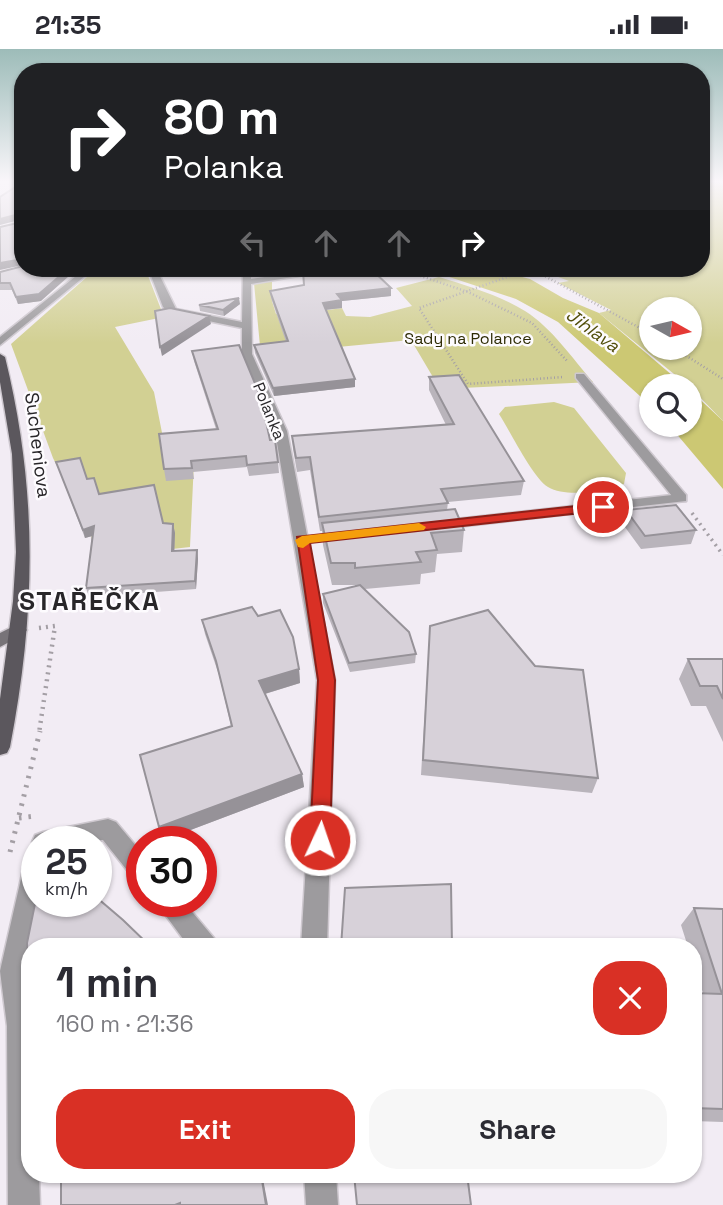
<!DOCTYPE html>
<html lang="en">
<head>
<meta charset="utf-8">
<style>
  :root { --surface:#fff; --page:#f7f7f7; --text:#2b2b33; --muted:#7c7c81; --accent:#d93025 }
  body { margin:0; font-family:"Space Grotesk",sans-serif; background:var(--page); color:var(--text); height:100vh; display:flex; flex-direction:column; font-size:26px; white-space:nowrap }
  * { box-sizing:border-box; margin:0 }
  p { font-size:23px; color:var(--muted) }
  .icon { flex:none; width:38px; height:38px; fill:none; stroke:currentColor; stroke-width:2; stroke-linecap:round; stroke-linejoin:round }
  .map { position:relative; flex:1; overflow:hidden }
  .details { position:absolute; left:21px; top:889px; width:681px; height:245px; display:flex; flex-direction:column; background:var(--surface); border-radius:28px; box-shadow:0 2px 5px #0004 }
  .details>* { flex:none }
  .hud { position:absolute; left:14px; top:14px; width:696px; height:214px; border-radius:28px; box-shadow:0 2px 5px #0004; background:#202124; color:#fff; overflow:hidden }
  .needle { width:46px; rotate:98deg }
  .fabs { position:absolute; left:639px; top:248px; display:grid; gap:14px }
  .fabs a { display:grid; place-items:center; width:63px; height:63px; border-radius:50%; background:var(--surface); box-shadow:0 2px 5px #0004; font-size:35px }
  .speed { position:absolute; left:21px; top:777px; display:flex; gap:14px; font-size:35px; font-weight:700; text-align:center }
  .speed>* { display:grid; place-content:center; width:91px; height:91px; border-radius:50%; background:var(--surface); box-shadow:0 2px 5px #0004; line-height:1 }
  .speed small { font-size:18px; font-weight:400 }
  .speed .limit { border:10px solid #d22; background:#fff; color:#111 }
  .pin { position:absolute; display:grid; place-items:center; width:60px; height:60px; color:#fff; margin:-30px; border:4px solid #fff; border-radius:50%; box-shadow:0 2px 7px #0007 }
  .me { position:absolute; width:77px; margin:-38px; rotate:3deg; stroke-linejoin:round; filter:drop-shadow(0 0 5px #0008) }
  .turn { display:flex; align-items:center; gap:24px; height:147px; padding:0 35px; font-size:32px }
  .turn .icon { width:91px; height:91px; stroke-width:2.5 }
  .turn b { display:block; font-size:49px; line-height:60px }
  .lanes { display:flex; align-items:center; height:66px; padding:0 35px; background:#0003; justify-content:center; gap:35px; direction:ltr }
  .lanes .off { opacity:.35 }
  .round { display:grid; place-items:center; flex:none; width:74px; height:74px; border-radius:28px; background:var(--page) }
  .overview { display:flex; align-items:center; justify-content:space-between; height:119px; padding:0 35px }
  h1 { font-size:42px; font-weight:600; line-height:52px }
  .button { display:flex; gap:14px; margin-top:auto; padding:14px 35px }
  .button a { flex:1; height:80px; border-radius:28px; background:var(--accent); color:#fff; font-size:28px; font-weight:600; line-height:80px; text-align:center }
  .button a+a { background:var(--page); color:var(--text) }
  .status { display:flex; justify-content:space-between; align-items:center; height:49px; padding:0 35px; background:var(--surface); direction:ltr }
  .status svg { height:19px; fill:currentColor }
  .map>svg:first-child { display:block }
  .green { fill:#d2d093; fill-rule:evenodd }
  .water { fill:#ccc873 }
  .lines { fill:none; stroke-linecap:round; stroke-linejoin:round }
  .service-casing { stroke:#cec8cf; stroke-width:3 }
  .minor-casing { stroke:#cec8cf; stroke-width:3 }
  .secondary-casing { stroke:#cec8cf; stroke-width:3 }
  .primary-casing { stroke:#cec8cf; stroke-width:3 }
  .path-far3 { stroke:#a49fa5; stroke-width:2.5; stroke-dasharray:1 2.5; stroke-linecap:butt }
  .path-far2 { stroke:#a49fa5; stroke-width:3.5; stroke-dasharray:2 4.5; stroke-linecap:butt }
  .path-far1 { stroke:#a49fa5; stroke-width:4.5; stroke-dasharray:2 5; stroke-linecap:butt }
  .path { stroke:#a49fa5; stroke-width:5; stroke-dasharray:2.5 7; stroke-linecap:butt }
  .service { fill:#9d9b9e; fill-rule:evenodd }
  .minor { fill:#9d9b9e; fill-rule:evenodd }
  .secondary { fill:#777378; fill-rule:evenodd }
  .primary { fill:#5b575d; fill-rule:evenodd }
  .wall { fill:#b9b4bb }
  .shaded-wall { fill:#969298 }
  .building { fill:#d7d1d9; stroke:#969298; stroke-width:2 }
  .route { fill:#d93025; stroke:#8d1f18; stroke-width:2 }
  .slow { fill:#f59e0b }
  .labels { text-anchor:middle; dominant-baseline:central; stroke-width:5; stroke-linejoin:round; paint-order:stroke }
  .far-park-label { font-size:16px; fill:#2e2c05; stroke:#fdfbfe }
  .far-street-label { font-size:16px; fill:#282629; stroke:#fdfbfe }
  .far-water-label { font-size:18px; font-style:italic; fill:#524f0c; stroke:#fdfbfe }
  .street-label { font-size:19px; fill:#282629; stroke:#fdfbfe }
  .district-label { font-size:26px; font-weight:bold; letter-spacing:2px; fill:#282629; stroke:#fdfbfe }
</style>
</head>
<body>
<div class="status"><b>21:35</b><svg viewBox="0 0 49 12"><path d="M0 12V9h3v3zM5 12V6h3v6zM10 12V3h3v9zM15 12V0h3v12zM26 1h20v11H26zM47 4h2v5h-2z"/></svg></div>
<div class="map">
<svg width="723" height="1156" viewBox="0 0 723 1156">
  <rect width="100%" height="100%" fill="#f2ecf4"/>
  <path class="green" d="M702 132 723 134V372L690 338 599 264 611 261 558 234 569 232 534 219H702ZM651 261H690V299H651Z
    M97 219H145L164 268 115 278 154 343 164 394 195 391 190 498 94 509 91 485 53 409 11 295Z
    M439 228C468 237 499 246 525 262 552 279 572 309 593 333L440 340 411 291 338 298 260 297 254 234 272 232V252L276 265 322 253 328 261 342 259 346 267 370 268 412 257 396 239Z
    M554 353 574 359 626 424 624 435C604 442 567 449 548 438 533 429 510 382 499 365L505 358Z"/>
  <path class="water" d="M422 219H488L530 230 563 249 599 264 686 338H651V357L558 273 516 250Z
    M690 341 723 372V440L669 376H690Z"/>
  <g class="lines">
    <defs>
      <path id="service" d="M576 325H584L686 446V452H676L576 329Z"/>
      <path id="minor" d="M86 219H95L0 296V288Z
        M148 219H156L176 260 242 273 243 219H251V230L326 219H346L251 235 252 305 287 382 335 631 327 898H301L317 631 275 382 242 305V279L170 264 163 258Z
        M681 445 686 446V452L438 480 431 476 438 472Z
        M108 770 116 773 142 804V833L134 830 103 791 37 793V801L32 793 35 786 43 783Z
        M37 801V852H40L26 922 30 945V1125H39L40 1156H8L7 977 0 922 25 812 29 804Z
        M155 852H183L214 889 218 898H189Z
        M304 1125H336L338 1156H306Z"/>
      <path id="secondary" d="M18 575 24 577 27 581 24 585 0 598V584Z"/>
      <path id="primary" d="M0 305 5 308C38 442 36 563 10 698L7 704 0 706V650L13 552 16 503 12 405 0 333Z"/>
    </defs>
    <use href="#service" class="service-casing"/>
    <use href="#minor" class="minor-casing"/>
    <use href="#secondary" class="secondary-casing"/>
    <use href="#primary" class="primary-casing"/>
    <path class="path-far3" d="M397 219 468 243 532 274 568 313
      M530 219 651 285
      M533 219 419 259 468 335 563 328
      M674 299 723 330"/>
    <path class="path-far2" d="M692 464 723 506"/>
    <path class="path-far1" d="M39 579 55 577 39 684"/>
    <path class="path" d="M19 769 36 767
      M10 803 40 682"/>
    <use href="#service" class="service"/>
    <use href="#minor" class="minor"/>
    <use href="#secondary" class="secondary"/>
    <use href="#primary" class="primary"/>
  </g>
  <path class="wall" d="M0 223 41 252 18 255 12 241H0Z
    M270 242 391 247 342 252V259L326 261 355 338 274 347 255 304 254 296 286 293 271 249Z
    M240 255 224 267 200 262 199 256Z
    M192 302 270 391 278 413 279 424 249 427 247 418 193 423 194 430 166 432 164 420 216 380 194 312Z
    M429 328 524 432 521 446 448 453 447 461 464 481 462 503 437 505 435 523 421 525 420 535 365 540 416 605 415 614 350 623 323 554V545L355 537V536H332L323 496 322 482H320L310 421 297 423 293 400 292 387 446 376 429 341Z
    M59 421 87 430 99 445 163 474 173 475 175 484 174 502 197 501 198 510 196 540 89 548 86 539 92 487 85 489Z
    M626 461 696 481 691 495 641 500 622 474Z
    M202 571 299 620 300 634 265 645 302 725 304 738 164 791 159 778 231 677 219 626 205 585Z
    M430 577 598 729 592 744 421 726Z
    M688 610H723V693L706 657H691L679 630Z
    M694 859 723 860V1073L693 1072V944H703L693 913V898H688L681 876Z"/>
  <path class="shaded-wall" d="M23 164V170L0 176V170Z
    M21 210 23 216 0 221V214Z
    M69 219H78L41 252 18 255 16 248Z
    M391 239V247L342 252V259L323 261V254L337 245Z
    M239 249 240 255 224 267 223 261Z
    M209 267 211 275 162 307 160 298Z
    M355 330V338L274 347 273 339Z
    M173 475 175 484 174 511 172 502Z
    M94 477 96 486 85 489 83 481Z
    M197 501 198 510 196 540 195 532Z
    M299 620 300 634 261 646 259 632Z
    M302 725 304 738 164 791 159 778Z
    M57 1125H64L68 1128 58 1132 51 1127Z
    M261 1125H262L268 1156H266Z"/>
  <path class="building" d="M23 133V164L0 170V148Z
    M23 165V210L0 214V178L22 173Z
    M23 217V219H69L39 245 16 248 10 234H0V223Z
    M319 219H370L391 239 337 245 342 251 323 254 355 330 273 339 254 296 288 292 270 242 304 236 303 222Z
    M239 249 223 261 199 256Z
    M170 259 209 267 160 298 155 262Z
    M239 296 261 349 270 391H275L278 413 247 416 246 407 191 412 192 419 164 420 159 385 218 380 192 302Z
    M459 326 524 432 441 440 448 454 319 468 310 408 296 409 292 387 454 375 429 328Z
    M80 409 87 430 94 429 99 445 154 436 163 474 173 475 172 502 197 501 195 532 86 539 94 477 83 481 56 413Z
    M676 456 696 481 645 487 626 461Z
    M455 460 464 481 431 484 437 501 416 503 421 513 355 519V514H331L322 474Z
    M360 536 409 583 416 605 349 614 323 545Z
    M252 558 258 567 280 561 293 588 299 620 259 632 302 725 159 778 140 706 232 677 216 612 202 571Z
    M488 561 535 617 583 621 598 729 423 711 430 577Z
    M688 610H723V650L717 637H700Z
    M451 835 452 898H341L345 839Z
    M37 845V852H96V848L123 871 151 898H30V961L27 894Z
    M694 859 723 860V1060L693 1059V944L722 945Z
    M61 1125H261L266 1156H180V1154L175 1156H61Z
    M354 1125H467L471 1156H357Z"/>
  <linearGradient id="sky" x2="0" y2="1"><stop stop-color="#9dbcb9"/><stop offset="0.45" stop-color="#f9f6fa"/><stop offset="1" stop-color="#f9f6fa" stop-opacity="0"/></linearGradient>
  <rect width="723" height="294" fill="url(#sky)"/>
  <path class="route" d="M603 454 608 455V461L310 494 335 631 330 791 327 798 320 800 313 798 310 791 318 631 297 488Z"/>
  <path class="slow" d="M419 474 426 478 424 481 310 494 303 499 298 498 295 491 302 487Z"/>
  <g class="labels">
    <g class="far-park-label">
      <text x="468" y="289">Sady na Polance</text>
    </g>
    <g class="far-street-label">
      <text transform="translate(269 362) rotate(68)">Polanka</text>
    </g>
    <g class="far-water-label">
      <text transform="translate(593 281) rotate(36)">Jihlava</text>
    </g>
    <g class="street-label">
      <text transform="translate(38 396) rotate(83)">Sucheniova</text>
    </g>
    <g class="district-label">
      <text x="90" y="552">STAŘEČKA</text>
    </g>
  </g>
</svg>
<div class="fabs">
<a><svg class="needle" viewBox="-14 -14 28 28"><path d="M0-13l5 13h-10z" fill="#e53935"/><path d="M0 13l5-13h-10z" fill="#7c7c81"/></svg></a>
<a><svg class="icon" aria-label="search" viewBox="0 0 24 24"><circle cx="10" cy="10" r="6"/><path d="M15 15l6 6"/></svg></a>
</div>
<div class="speed"><div>25<small>km/h</small></div><div class="limit">30</div></div>
<div class="pin" style="left:603px;top:458px;background:#d93025"><svg class="icon" aria-label="arrive" viewBox="0 0 24 24"><path d="M6 21V4h12l-3 4 3 4H6"/></svg></div>
<svg class="me" style="left:320px;top:791px" viewBox="-20 -20 40 40"><circle r="17" fill="#d93025" stroke="#fff" stroke-width="3"/><path d="M0-11L8 9 0 5-8 9z" fill="#fff"/></svg>
<div class="hud">
<div class="turn"><svg class="icon" aria-label="right" viewBox="0 0 24 24"><path d="M7 20v-9h11M14 6l5 5-5 5"/></svg><div><b>80 m</b>Polanka</div></div>
<div class="lanes"><svg class="icon off" aria-label="left" viewBox="0 0 24 24"><path d="M17 20v-9H6M10 6l-5 5 5 5"/></svg><svg class="icon off" aria-label="ahead" viewBox="0 0 24 24"><path d="M12 20V5M6 11l6-6 6 6"/></svg><svg class="icon off" aria-label="ahead" viewBox="0 0 24 24"><path d="M12 20V5M6 11l6-6 6 6"/></svg><svg class="icon" aria-label="right" viewBox="0 0 24 24"><path d="M7 20v-9h11M14 6l5 5-5 5"/></svg></div>
</div>
<section class="details">
<div class="overview"><div><h1>1 min</h1><p>160 m · 21:36</p></div><a class="round" style="background:#d93025;color:#fff"><svg class="icon" aria-label="close" viewBox="0 0 24 24"><path d="M6 6l12 12M18 6L6 18"/></svg></a></div>
<div class="button"><a>Exit</a><a>Share</a></div>
</section>
</div>
</body>
</html>
